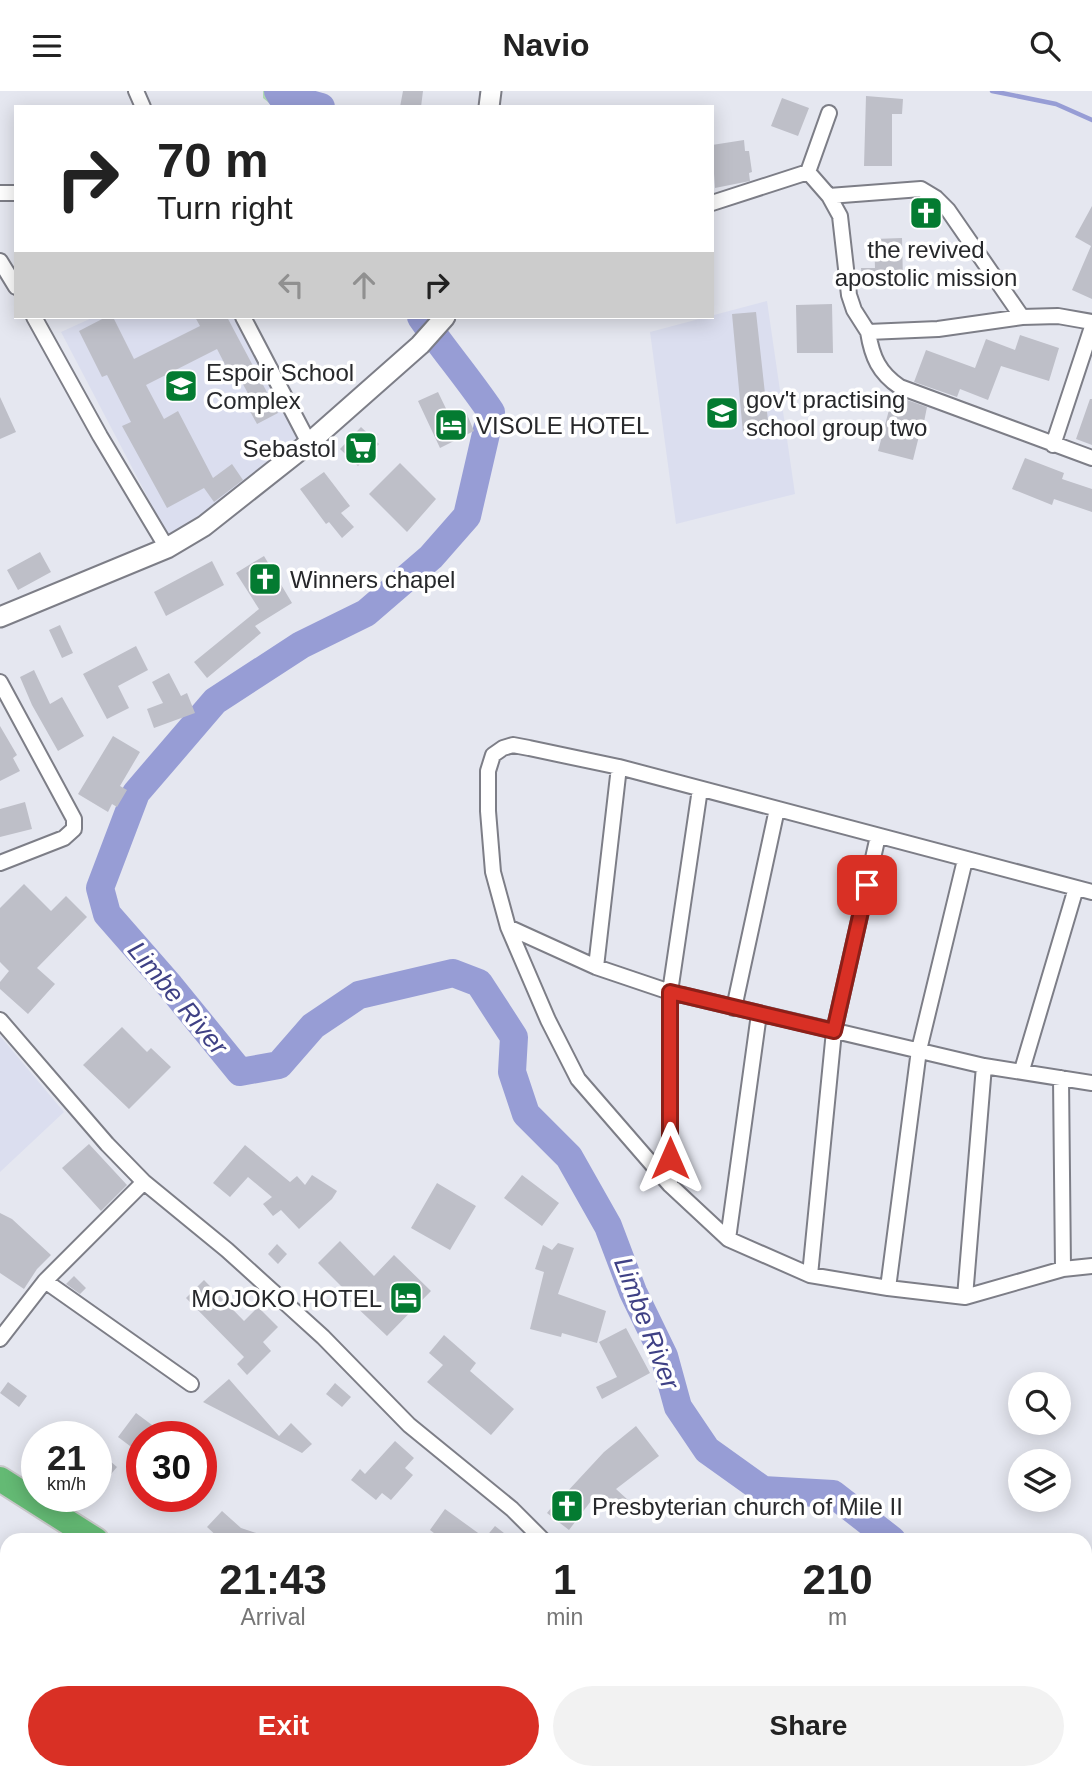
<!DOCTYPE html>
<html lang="en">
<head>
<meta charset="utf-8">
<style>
  :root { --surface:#fff; --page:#f2f2f2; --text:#222; --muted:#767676; --accent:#d93025 }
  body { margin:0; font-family:Helvetica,sans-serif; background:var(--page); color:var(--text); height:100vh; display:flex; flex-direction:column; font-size:26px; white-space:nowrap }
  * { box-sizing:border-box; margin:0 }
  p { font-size:23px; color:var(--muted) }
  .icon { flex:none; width:38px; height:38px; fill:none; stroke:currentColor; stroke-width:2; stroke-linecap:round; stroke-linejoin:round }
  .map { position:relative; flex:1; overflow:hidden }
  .details { position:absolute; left:0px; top:1442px; width:1092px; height:247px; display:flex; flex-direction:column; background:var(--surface); border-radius:21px 21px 0 0; box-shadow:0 4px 18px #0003 }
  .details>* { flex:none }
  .hud { position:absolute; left:14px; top:14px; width:700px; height:214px; border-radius:0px; box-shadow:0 4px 18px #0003; background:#fff; color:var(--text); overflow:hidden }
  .tools { position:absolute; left:1008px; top:1281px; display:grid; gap:14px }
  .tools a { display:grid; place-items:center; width:63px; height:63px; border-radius:50%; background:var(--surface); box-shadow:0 4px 18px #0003; font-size:35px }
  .speed { position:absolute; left:21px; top:1330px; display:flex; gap:14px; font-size:35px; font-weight:700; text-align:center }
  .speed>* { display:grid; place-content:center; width:91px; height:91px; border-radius:50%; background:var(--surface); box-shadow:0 4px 18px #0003; line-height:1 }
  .speed small { font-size:18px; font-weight:400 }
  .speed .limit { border:10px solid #d22; background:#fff; color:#111 }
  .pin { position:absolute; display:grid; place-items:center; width:60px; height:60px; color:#fff; margin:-30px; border-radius:14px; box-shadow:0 4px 10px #0006 }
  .me { position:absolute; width:77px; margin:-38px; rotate:0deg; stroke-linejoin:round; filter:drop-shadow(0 0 5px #0008) }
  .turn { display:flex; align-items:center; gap:24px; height:147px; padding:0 28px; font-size:32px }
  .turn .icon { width:91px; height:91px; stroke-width:2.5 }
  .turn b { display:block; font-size:49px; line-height:60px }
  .lanes { display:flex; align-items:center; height:66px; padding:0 28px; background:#0003; justify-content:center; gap:35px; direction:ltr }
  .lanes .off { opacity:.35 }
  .eta { display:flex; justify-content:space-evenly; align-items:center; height:119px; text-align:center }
  .eta b { font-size:42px; font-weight:600; line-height:49px }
  .button { display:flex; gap:14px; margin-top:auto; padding:14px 28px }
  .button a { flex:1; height:80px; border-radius:42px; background:var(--accent); color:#fff; font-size:28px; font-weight:600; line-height:80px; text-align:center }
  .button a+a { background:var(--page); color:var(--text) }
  header { display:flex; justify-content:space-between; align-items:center; height:91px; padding:0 28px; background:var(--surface); font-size:32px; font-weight:600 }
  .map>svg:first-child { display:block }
  .built { fill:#dbdeef }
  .green { fill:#b2dbb7 }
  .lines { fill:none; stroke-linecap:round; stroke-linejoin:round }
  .stream { stroke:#979dd5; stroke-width:4.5 }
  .river { stroke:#979dd5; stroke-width:28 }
  .building { fill:#bebfc8 }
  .street-casing { stroke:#7d7e87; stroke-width:18 }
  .secondary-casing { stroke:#7d7e87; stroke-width:23 }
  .highway-casing { stroke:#c7c7c8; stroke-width:28 }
  .street { stroke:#fff; stroke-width:14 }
  .secondary { stroke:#fff; stroke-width:19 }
  .highway { stroke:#64ba74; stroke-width:24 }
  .route-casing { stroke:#8d1f18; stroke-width:18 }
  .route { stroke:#d93025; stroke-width:12 }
  .labels { text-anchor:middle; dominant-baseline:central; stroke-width:7; stroke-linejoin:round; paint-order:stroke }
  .poi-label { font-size:24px; fill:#27282b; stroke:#fff; text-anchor:start }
  .water-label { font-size:26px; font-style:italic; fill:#3f4185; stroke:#fff }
</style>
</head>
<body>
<header><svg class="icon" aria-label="menu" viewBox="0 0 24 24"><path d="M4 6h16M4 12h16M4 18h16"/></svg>Navio<svg class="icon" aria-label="search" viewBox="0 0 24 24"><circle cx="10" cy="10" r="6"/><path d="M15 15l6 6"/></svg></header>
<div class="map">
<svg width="1092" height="1688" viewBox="0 0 1092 1688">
  <rect width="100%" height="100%" fill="#e5e7f0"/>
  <path class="built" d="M767 210 795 403 676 433 650 241Z
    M94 226H237L300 349 169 447 61 241Z
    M0 945 64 1021 0 1081Z"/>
  <path class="green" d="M263 0H296L306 5 325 7 332 13 331 16H274L263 7Z"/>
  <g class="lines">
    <path class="stream" d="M992 0 1056 13 1092 29"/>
    <path class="river" d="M278 0 281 5 321 16
      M421 226C443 258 468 287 491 321L467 425 431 466 366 522 301 554 215 610 136 702 100 797 107 823 170 895 240 981 279 974 313 935 359 904 453 882 479 892 514 946 512 981 526 1023 569 1066 608 1135 633 1201 664 1265 678 1316 707 1359 763 1399 833 1403 892 1449
      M1085 1640 1092 1643"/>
  </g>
  <path class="building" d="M403 0H423L421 16H400Z
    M866 5 903 8 902 23H892V75H864Z
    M782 7 809 17 798 45 771 35Z
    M744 49 745 60H749L752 81 749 82 750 90 715 97 712 54Z
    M1092 115V208L1072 199 1091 155 1075 146Z
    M902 147 903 189 862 190 861 177H875L874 148Z
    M832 213 833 262H797L796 214Z
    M756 221 769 339 743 342 732 223Z
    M106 226H113L134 268 200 235 195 226H227L278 322 257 333 245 311 251 308 238 284 232 287 217 258 146 294 164 328 178 320 213 387 232 373 243 389 214 411 204 397 167 417 122 335 131 331 107 284 102 286 79 240Z
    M1020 244 1059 257 1049 290 1001 275 988 309 960 298 957 306 914 291 926 259 975 277 986 248 1015 259Z
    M438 301 451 328 466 321 474 340 440 357 418 310Z
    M893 304 927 316 921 346 919 345 913 369 878 360Z
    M0 306 16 341 0 348Z
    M1090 308H1092V354L1076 348Z
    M361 336 379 353 358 375 340 358Z
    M1025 367 1064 382 1062 388 1092 398V421L1054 408 1052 414 1012 398Z
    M400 372 436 408 407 441 369 403Z
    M324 381 350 415 341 422 354 436 342 447 329 431 326 433 300 398Z
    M40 461 51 481 18 499 7 479Z
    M264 465 292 512 255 535 261 542 207 587 194 571 259 518 236 482Z
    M212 470 224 494 166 525 154 501Z
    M60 534 73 562 62 567 49 539Z
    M136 555 148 579 118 595 129 617 107 628 83 583Z
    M34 579 50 613 62 606 84 645 58 660 32 614 20 586Z
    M169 582 181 605 187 602 195 622 154 637 147 618 163 612 152 591Z
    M0 635 17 664 13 667 20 680 0 690Z
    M113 645 140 661 120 695 127 699 117 716 112 713 108 721 78 703Z
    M25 711 32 738 0 746V718Z
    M24 793 51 820 66 805 87 826 37 877 55 893 28 923 0 898V891L9 880 0 871V817Z
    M122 936 147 961 151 957 171 976 129 1018 83 974Z
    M89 1053 127 1094 101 1120 62 1077Z
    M245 1054 290 1091 297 1085 305 1094 312 1084 337 1100 332 1108 299 1138 281 1119 273 1125 263 1113 272 1106 248 1086 230 1106 213 1092Z
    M522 1084 559 1112 542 1135 504 1107Z
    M437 1092 476 1115 450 1159 411 1137Z
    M0 1122 12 1128 51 1164 37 1178 24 1198 0 1182Z
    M340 1150 374 1185 394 1164 431 1200 387 1245 350 1210 353 1207 318 1172Z
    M558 1152 574 1157 558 1203 606 1220 597 1252 562 1242 561 1246 530 1238 544 1181 535 1178 543 1154 552 1159Z
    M277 1153 287 1163 278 1173 268 1163Z
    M74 1185 86 1197 80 1203 66 1193Z
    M204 1189 244 1230 258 1216 278 1236 263 1251 271 1260 247 1284 237 1273 244 1266 186 1207Z
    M626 1237 650 1282 602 1308 596 1296 617 1286 599 1251Z
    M444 1244 476 1272 470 1280 514 1318 491 1344 427 1291 443 1274 429 1262Z
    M229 1288 279 1345 291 1332 312 1353 302 1362 203 1311Z
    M8 1291 27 1305 19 1316 0 1302Z
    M335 1292 351 1306 342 1316 326 1303Z
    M136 1322 168 1346H142V1364L118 1346Z
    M636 1335 659 1365 616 1398 628 1409 613 1424 594 1406 569 1439 547 1422 563 1402 565 1403 604 1361Z
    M395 1350 414 1367 405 1377 413 1384 391 1409 382 1402 376 1409 351 1389 360 1378 365 1383Z
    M96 1358 117 1376 96 1401Z
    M445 1418 485 1447 495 1435 513 1449H443L430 1439Z
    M222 1420 241 1437 271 1447 270 1449H221L207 1436Z"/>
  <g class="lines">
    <defs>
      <path id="street" d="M136 0 143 16
        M808 81 829 22
        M0 102H16
        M829 105 921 98 936 107 948 119 1022 226
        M712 112 808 81 829 105 840 125 849 204 854 219 868 241 938 238 1022 226 1058 225 1092 231
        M0 170 16 196
        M34 226 100 345 167 457
        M243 226 309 352
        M868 241C872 266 879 282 900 296L1092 367
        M1053 354 1092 236
        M0 591 74 728V738L64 747 0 772
        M1092 801 619 676 529 657 513 654 503 657 493 664 488 680V720L493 781 508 836 548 929 578 988 670 1094 728 1148 810 1184 888 1197 965 1206 1063 1178 1092 1175
        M508 836 596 876 670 901 984 975 1092 992
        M596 876 619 676
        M734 917 777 718
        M0 929 107 1053 144 1091 227 1159 323 1246 409 1334 512 1418 543 1449
        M1022 979 1076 797
        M1061 987 1063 1178
        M670 1094V901L700 698
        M728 1148 759 923
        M810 1184 834 940 878 745
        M45 1190 191 1293
        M888 1197 919 959 965 769
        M965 1206 984 975
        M0 1248 45 1190 144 1091
        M434 1682 436 1688
        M813 1682 816 1688
        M898 1682 902 1688
        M985 1682 997 1688"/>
      <path id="secondary" d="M489 16 491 0
        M0 526 167 457 204 435 309 352 420 254 445 226"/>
      <path id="highway" d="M0 1388 96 1449
        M525 1682 536 1688"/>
    </defs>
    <use href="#street" class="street-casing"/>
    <use href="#secondary" class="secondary-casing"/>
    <use href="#highway" class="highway-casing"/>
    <use href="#street" class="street"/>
    <use href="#secondary" class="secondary"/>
    <use href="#highway" class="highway"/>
  </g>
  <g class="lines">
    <defs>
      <path id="route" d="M670 1067V901L834 940 867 794"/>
    </defs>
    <use href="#route" class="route-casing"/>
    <use href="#route" class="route"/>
  </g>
  <defs>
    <symbol id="church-square" viewBox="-11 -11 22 22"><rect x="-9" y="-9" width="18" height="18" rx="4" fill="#047b31" stroke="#fff"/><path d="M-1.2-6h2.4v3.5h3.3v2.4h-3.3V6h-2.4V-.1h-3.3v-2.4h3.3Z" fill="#fff"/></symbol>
    <symbol id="school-square" viewBox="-11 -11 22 22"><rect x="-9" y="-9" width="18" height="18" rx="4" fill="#047b31" stroke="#fff"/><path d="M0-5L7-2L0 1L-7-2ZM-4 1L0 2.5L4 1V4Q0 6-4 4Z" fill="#fff"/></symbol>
    <symbol id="hotel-square" viewBox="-11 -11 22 22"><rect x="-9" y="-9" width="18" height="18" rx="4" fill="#047b31" stroke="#fff"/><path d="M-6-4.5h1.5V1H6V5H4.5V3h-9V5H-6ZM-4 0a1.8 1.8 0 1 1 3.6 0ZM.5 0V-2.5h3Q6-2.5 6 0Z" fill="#fff"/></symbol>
    <symbol id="supermarket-square" viewBox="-11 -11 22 22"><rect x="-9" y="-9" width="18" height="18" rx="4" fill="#047b31" stroke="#fff"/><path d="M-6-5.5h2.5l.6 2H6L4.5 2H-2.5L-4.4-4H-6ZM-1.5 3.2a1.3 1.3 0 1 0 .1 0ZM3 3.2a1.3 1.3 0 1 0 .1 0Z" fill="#fff"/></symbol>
  </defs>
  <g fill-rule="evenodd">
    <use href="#church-square" x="907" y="103" width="38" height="38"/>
    <use href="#school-square" x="162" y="276" width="38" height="38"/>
    <use href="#school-square" x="703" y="303" width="38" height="38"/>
    <use href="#hotel-square" x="432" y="315" width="38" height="38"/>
    <use href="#supermarket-square" x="342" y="338" width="38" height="38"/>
    <use href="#church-square" x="246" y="469" width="38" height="38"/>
    <use href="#hotel-square" x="387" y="1188" width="38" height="38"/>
    <use href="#church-square" x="548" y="1396" width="38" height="38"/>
  </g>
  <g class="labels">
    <g class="poi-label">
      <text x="926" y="158" text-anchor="middle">the revived<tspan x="926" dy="28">apostolic mission</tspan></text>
      <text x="206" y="281">Espoir School<tspan x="206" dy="28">Complex</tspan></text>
      <text x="746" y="308">gov't practising<tspan x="746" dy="28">school group two</tspan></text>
      <text x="476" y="334">VISOLE HOTEL</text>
      <text x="336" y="357" text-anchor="end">Sebastol</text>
      <text x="290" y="488">Winners chapel</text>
      <text x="382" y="1207" text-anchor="end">MOJOKO HOTEL</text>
      <text x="592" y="1415">Presbyterian church of Mile II</text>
    </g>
    <g class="water-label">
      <text transform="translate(178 907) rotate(50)">Limbe River</text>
      <text transform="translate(647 1232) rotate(69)">Limbe River</text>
    </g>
  </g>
</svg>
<div class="tools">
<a><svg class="icon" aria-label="search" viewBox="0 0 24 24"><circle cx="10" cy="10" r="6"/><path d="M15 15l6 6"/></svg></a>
<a><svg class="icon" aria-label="layers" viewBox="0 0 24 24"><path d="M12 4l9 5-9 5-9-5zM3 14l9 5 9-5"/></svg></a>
</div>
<div class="speed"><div>21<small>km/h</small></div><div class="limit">30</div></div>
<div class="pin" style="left:867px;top:794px;background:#d93025"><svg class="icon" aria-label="arrive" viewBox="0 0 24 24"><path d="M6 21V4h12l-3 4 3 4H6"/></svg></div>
<svg class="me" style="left:670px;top:1067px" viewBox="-20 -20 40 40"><path d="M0-17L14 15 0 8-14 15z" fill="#d93025" stroke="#fff" stroke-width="4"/></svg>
<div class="hud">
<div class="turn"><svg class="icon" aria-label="right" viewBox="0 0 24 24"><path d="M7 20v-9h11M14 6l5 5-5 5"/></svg><div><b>70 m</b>Turn right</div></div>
<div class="lanes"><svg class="icon off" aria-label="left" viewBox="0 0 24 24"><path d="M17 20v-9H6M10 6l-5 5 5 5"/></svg><svg class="icon off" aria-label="ahead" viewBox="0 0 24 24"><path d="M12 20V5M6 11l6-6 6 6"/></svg><svg class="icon" aria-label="right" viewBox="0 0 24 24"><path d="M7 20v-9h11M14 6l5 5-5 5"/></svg></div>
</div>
<section class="details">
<div class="eta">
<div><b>21:43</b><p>Arrival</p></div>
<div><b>1</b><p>min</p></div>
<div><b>210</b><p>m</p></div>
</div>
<div class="button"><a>Exit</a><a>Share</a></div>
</section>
</div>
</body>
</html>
